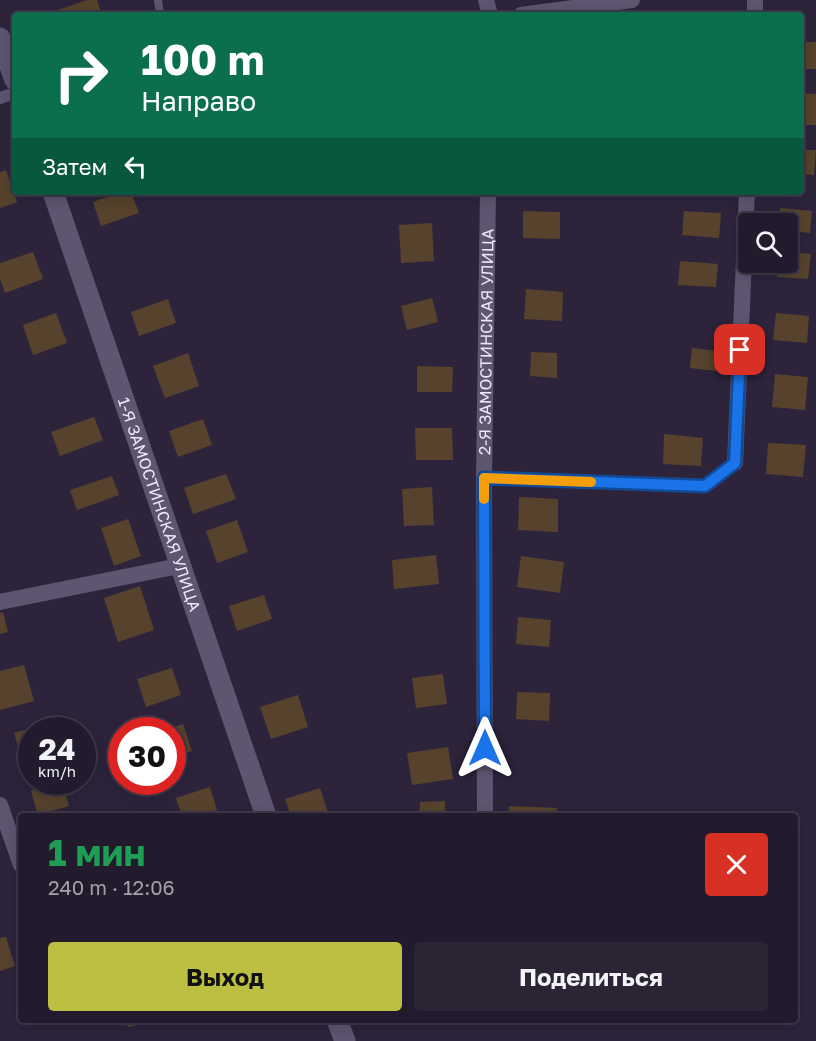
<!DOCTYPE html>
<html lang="ru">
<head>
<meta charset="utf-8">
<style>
  :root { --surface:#221b2d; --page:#2a2435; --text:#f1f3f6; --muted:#a2a1aa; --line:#3f3949; --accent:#bdbf43 }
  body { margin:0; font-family:"Golos Text",sans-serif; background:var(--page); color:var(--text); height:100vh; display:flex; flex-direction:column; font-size:22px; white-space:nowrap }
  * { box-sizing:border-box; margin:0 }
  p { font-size:20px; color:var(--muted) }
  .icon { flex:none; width:33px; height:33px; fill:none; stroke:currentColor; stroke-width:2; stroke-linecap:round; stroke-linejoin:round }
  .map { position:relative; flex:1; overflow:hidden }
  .side { position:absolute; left:18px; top:813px; width:780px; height:210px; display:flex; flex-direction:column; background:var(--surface); border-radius:6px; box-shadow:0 3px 15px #0003,0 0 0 2px var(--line) }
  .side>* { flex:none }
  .guide { position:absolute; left:12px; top:12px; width:792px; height:183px; border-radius:6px; box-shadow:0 3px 15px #0003,0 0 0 2px var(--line); background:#0b6e4f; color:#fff; overflow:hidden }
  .buttons { position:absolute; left:738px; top:213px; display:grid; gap:12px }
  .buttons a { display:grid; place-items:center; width:60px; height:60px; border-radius:6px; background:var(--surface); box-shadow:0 3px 15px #0003,0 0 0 2px var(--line); font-size:30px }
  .speed { position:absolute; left:18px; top:717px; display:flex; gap:12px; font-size:30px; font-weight:700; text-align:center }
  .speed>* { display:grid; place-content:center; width:78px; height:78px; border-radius:50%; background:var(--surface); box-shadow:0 3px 15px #0003,0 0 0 2px var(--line); line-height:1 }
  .speed small { font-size:15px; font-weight:400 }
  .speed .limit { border:9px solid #d22; background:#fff; color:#111 }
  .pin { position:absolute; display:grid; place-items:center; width:51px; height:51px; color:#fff; margin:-26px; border-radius:12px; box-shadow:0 3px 9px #0006 }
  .me { position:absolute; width:66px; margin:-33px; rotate:0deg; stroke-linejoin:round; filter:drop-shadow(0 0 4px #0008) }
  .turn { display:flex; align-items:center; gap:21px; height:126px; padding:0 30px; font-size:27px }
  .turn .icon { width:78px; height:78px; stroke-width:2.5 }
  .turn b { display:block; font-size:42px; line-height:51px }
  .then { display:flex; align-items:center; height:57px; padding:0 30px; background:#0003; gap:12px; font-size:22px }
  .round { display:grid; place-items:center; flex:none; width:63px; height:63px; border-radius:6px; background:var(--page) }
  .head { display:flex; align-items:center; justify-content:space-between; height:102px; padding:0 30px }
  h1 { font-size:36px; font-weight:700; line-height:45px; color:#1e9e55 }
  .primary-button { display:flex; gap:12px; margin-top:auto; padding:12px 30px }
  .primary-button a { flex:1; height:69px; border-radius:6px; background:var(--accent); color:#111; font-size:24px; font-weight:700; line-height:69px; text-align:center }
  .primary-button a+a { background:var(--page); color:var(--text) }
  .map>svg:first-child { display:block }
  .building { fill:#57432d }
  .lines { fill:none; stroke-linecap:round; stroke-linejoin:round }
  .service { stroke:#5e5570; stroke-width:8 }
  .pedestrian { stroke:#5e5570; stroke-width:12 }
  .minor { stroke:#5e5570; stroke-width:16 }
  .tertiary { stroke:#5e5570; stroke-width:21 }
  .route-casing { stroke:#114b97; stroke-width:15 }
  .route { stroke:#1a73e8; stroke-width:10 }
  .slow { stroke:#f59e0b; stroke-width:10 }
  .labels { text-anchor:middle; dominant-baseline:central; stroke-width:6; stroke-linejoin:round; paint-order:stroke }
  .street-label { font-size:16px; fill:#ede8f7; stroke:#2d243c }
</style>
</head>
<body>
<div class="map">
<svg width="816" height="1041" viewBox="0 0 816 1041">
  <rect width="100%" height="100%" fill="#2d243c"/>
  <path class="building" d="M87 0H97L102 15H59L58 10Z
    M801 42H816V69H801Z
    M801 93 816 94V125H801Z
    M801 150H816L814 175 801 174Z
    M6 170 17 202 0 208V172Z
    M122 192H131L139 213 101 226 93 202Z
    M384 192H416L417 196 384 197Z
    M780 208 812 211 810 233 788 231V224H779Z
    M523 211 560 212V239L523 238Z
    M684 211 721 213 719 238 682 235Z
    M432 223 434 261 401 263 399 225Z
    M33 252 43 279 5 293 0 279V263Z
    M788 252 811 254 808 279 777 277 778 262H788Z
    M680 261 718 264 716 287 678 285Z
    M526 289 563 292 562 321 524 319Z
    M432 298 438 322 407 330 401 306Z
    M168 299 176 323 139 336 131 312Z
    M56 313 67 343 33 355 23 325Z
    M776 313 809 316 807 343 773 340Z
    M692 348 719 351 717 371 690 368Z
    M531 352 557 353V378L530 376Z
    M188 353 199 386 165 398 153 366Z
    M417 366 453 367 452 392H417Z
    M775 374 808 377 805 410 772 407Z
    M94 417 103 440 60 456 51 432Z
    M203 419 212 445 178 457 169 431Z
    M415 428H452L453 460H416Z
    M664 434 703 438 701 466 663 464Z
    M768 443 806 445 803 477 766 474Z
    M226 474 236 499 193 514 184 488Z
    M112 476 119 495 77 510 70 490Z
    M432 487 434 525 404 526 402 489Z
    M519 497 558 499V532L518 530Z
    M128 519 141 556 114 566 101 528Z
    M237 520 248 552 217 563 206 531Z
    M436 555 439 584 394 589 392 560Z
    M521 556 564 562 560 593 517 587Z
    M140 586 154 630 118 642 104 598Z
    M264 595 272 619 237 631 229 606Z
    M3 612 8 632 0 634V613Z
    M518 617 551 620 549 647 516 644Z
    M24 665 34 701 0 710V671Z
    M172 668 181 695 146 707 137 679Z
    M443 674 447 704 416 708 412 678Z
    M517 692 550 693 549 721 516 719Z
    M298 695 308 727 271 739 260 707Z
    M47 724 49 730H32V751L20 754 14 733Z
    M183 724 192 751 172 757V730H165Z
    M448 747 453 779 412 785 407 753Z
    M62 782 69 806 38 815 31 791Z
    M210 787 217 810 197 816H182L176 798Z
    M320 788 328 813 317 816H291L285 799Z
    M445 801V816H419L420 802Z
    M509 806 557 808 556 816H508Z
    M6 937 15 966 0 971V938Z
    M126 1020H145L146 1023 128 1027Z"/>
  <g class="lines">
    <path class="service" d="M158 0 160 15
      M484 478 705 486 735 463"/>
    <path class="pedestrian" d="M0 98 15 93"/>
    <g class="minor">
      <path d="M486 0 490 15"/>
      <path d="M521 15 632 0"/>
      <path d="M755 15V0"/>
      <path d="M735 463 747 192"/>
      <path d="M0 602 179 566"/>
      <path d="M0 805 21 865"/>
      <path id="s1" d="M485 816 484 478 488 192"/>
    </g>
    <g class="tertiary">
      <path d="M0 38 15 80"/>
      <path id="s2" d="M53 192 266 816"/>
      <path d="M337 1020 345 1041"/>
    </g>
  </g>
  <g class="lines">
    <defs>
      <path id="route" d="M485 748 484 478 705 486 735 463 740 350"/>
    </defs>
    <use href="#route" class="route-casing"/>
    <use href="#route" class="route"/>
    <path class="slow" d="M484 499V478L591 482"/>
  </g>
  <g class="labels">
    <g class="street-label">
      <text stroke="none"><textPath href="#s1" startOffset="474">2-Я ЗАМОСТИНСКАЯ УЛИЦА</textPath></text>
      <text stroke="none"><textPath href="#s2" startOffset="330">1-Я ЗАМОСТИНСКАЯ УЛИЦА</textPath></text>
    </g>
  </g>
</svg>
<div class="buttons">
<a><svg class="icon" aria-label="search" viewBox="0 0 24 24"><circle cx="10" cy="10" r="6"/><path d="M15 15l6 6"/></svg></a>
</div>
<div class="speed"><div>24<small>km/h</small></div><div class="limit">30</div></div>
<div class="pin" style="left:740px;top:350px;background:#d93025"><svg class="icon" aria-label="arrive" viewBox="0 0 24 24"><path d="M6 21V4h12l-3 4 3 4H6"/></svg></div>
<svg class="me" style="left:485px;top:748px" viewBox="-20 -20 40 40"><path d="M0-17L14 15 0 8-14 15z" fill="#1a73e8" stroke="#fff" stroke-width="4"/></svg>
<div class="guide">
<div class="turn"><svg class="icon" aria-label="right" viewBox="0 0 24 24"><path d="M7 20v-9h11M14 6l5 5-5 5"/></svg><div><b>100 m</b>Направо</div></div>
<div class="then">Затем<svg class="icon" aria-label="left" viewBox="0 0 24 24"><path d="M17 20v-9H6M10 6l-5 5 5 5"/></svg></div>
</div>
<section class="side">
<div class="head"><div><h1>1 мин</h1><p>240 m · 12:06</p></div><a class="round" style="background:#d93025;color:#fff"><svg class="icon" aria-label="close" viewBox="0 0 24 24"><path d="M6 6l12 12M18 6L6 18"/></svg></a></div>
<div class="primary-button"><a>Выход</a><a>Поделиться</a></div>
</section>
</div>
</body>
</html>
